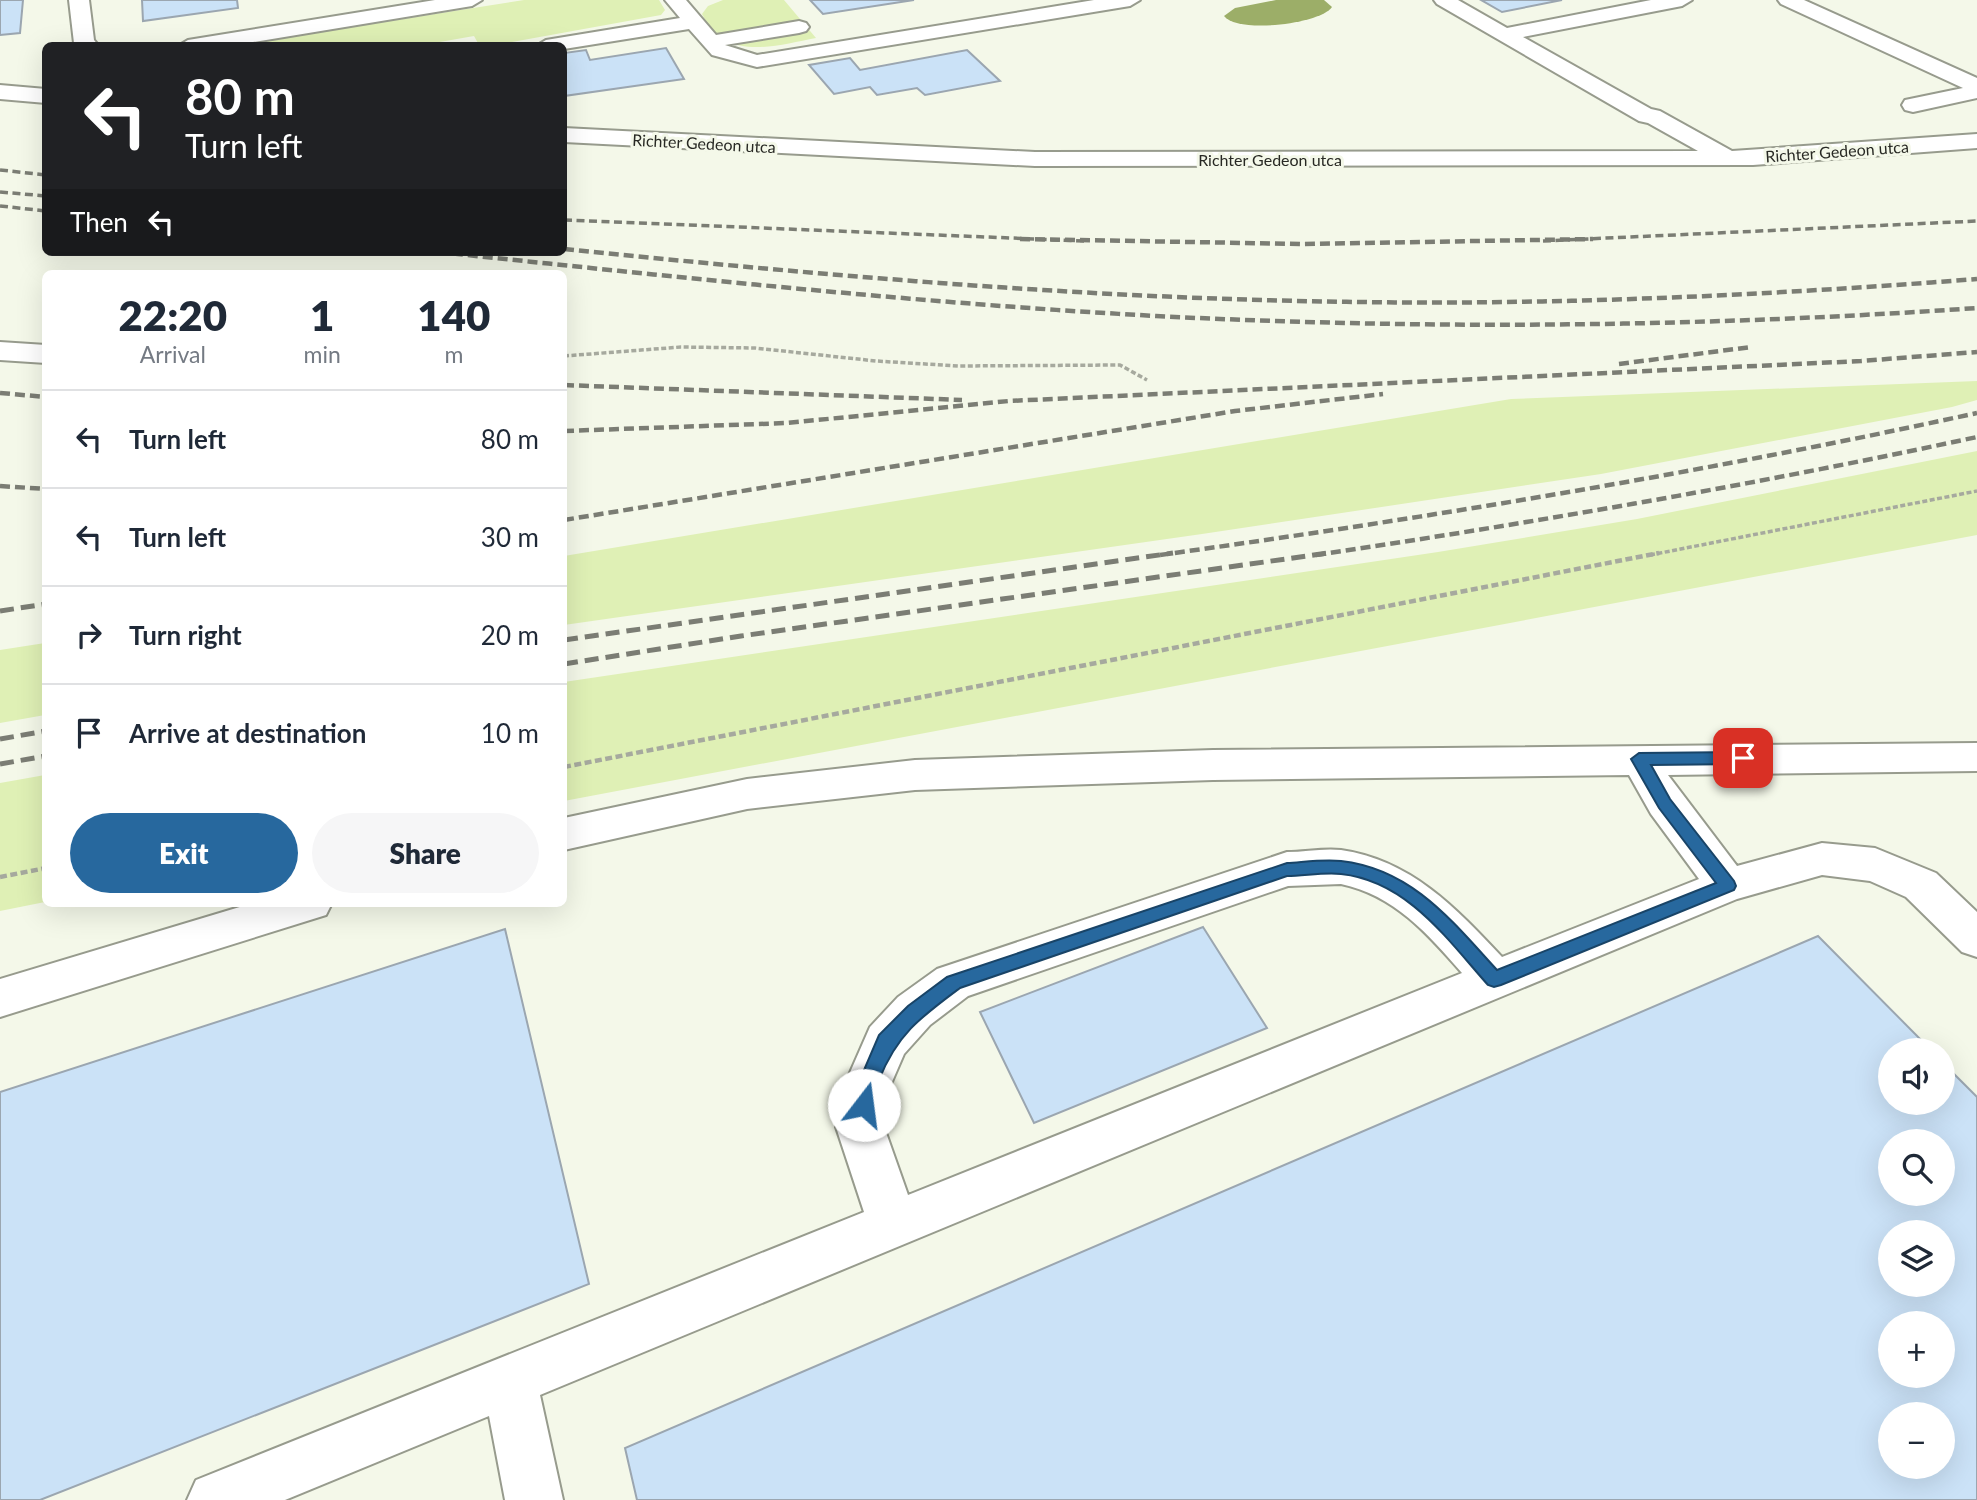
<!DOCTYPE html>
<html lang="en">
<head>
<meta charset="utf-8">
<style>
  :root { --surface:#fff; --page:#f6f6f7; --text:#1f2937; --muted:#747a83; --line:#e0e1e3; --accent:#27689e }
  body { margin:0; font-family:Lato,sans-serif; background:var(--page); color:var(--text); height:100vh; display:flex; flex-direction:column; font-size:26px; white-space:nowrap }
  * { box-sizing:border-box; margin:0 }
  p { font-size:23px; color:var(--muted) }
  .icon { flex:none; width:38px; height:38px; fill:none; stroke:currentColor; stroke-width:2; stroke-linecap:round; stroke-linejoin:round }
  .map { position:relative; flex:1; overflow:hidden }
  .sheet { position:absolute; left:42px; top:270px; width:525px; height:637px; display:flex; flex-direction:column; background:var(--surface); border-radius:10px; box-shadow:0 7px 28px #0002 }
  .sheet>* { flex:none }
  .banner { position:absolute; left:42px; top:42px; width:525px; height:214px; border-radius:10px; box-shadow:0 7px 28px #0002; background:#202124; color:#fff; overflow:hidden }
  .controls { position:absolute; left:1878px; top:1038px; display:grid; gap:14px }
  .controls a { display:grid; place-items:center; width:77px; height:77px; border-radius:50%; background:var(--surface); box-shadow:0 7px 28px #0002; font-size:35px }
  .pin { position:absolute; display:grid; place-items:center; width:60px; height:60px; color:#fff; margin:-30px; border-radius:14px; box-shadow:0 4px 10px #0006 }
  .me { position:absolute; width:77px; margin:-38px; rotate:15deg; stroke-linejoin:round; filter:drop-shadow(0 0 5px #0008) }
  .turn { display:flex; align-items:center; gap:24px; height:147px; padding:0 28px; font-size:32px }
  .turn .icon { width:91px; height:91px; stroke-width:2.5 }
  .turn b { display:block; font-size:49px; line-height:60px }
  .then { display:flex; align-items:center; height:66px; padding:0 28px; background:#0003; gap:14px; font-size:26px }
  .eta { display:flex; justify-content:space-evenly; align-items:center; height:119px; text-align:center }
  .eta b { font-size:42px; font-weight:800; line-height:49px }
  .button { display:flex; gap:14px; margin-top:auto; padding:14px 28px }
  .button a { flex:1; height:80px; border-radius:42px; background:var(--accent); color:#fff; font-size:28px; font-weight:800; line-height:80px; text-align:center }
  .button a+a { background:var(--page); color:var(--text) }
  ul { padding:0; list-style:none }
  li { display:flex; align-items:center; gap:21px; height:98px; padding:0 28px; border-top:2px solid var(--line) }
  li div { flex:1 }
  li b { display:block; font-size:26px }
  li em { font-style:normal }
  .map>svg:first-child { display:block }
  .green { fill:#dff0b5 }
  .water { fill:#9cae68 }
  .building { fill:#cbe2f7; stroke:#9ba6b0; stroke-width:2; fill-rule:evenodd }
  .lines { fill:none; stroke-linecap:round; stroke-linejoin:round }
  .minor-casing { stroke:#979b8d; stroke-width:4 }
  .path-far1 { stroke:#a6a99e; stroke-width:3.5; stroke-dasharray:5 2.5; stroke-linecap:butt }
  .path { stroke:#a6a99e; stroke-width:4.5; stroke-dasharray:7 3.5; stroke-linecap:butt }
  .minor { fill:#fff; fill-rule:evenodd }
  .rail-far2 { stroke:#7b7d74; stroke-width:3.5; stroke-dasharray:8 4.5; stroke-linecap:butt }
  .rail-far1 { stroke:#7b7d74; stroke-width:4.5; stroke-dasharray:10 5; stroke-linecap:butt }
  .rail { stroke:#7b7d74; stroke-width:5; stroke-dasharray:14 7; stroke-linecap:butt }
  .route { fill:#27689e; stroke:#194467; stroke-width:2 }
  .labels { text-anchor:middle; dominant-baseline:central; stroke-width:6; stroke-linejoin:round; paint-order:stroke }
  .far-street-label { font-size:16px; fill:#282924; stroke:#f4f8e9 }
</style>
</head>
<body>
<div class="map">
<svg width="1977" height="1500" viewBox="0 0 1977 1500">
  <rect width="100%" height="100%" fill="#f4f8e9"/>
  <path class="green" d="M524 0H659L665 10 661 15 496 45H479L474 36 417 46 236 45Z
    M723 0H784L816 38C774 46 725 62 702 14L708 6Z
    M1977 381V400L1952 407 1601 474 1202 534 564 625V556L1511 399Z
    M1977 451V535L564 801V682L1438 552 1637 519Z
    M45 643V715L0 723V650Z
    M45 775V902L0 911V783Z"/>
  <path class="water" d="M1276 0H1324L1332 7C1321 24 1237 34 1224 16L1235 8Z"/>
  <path class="building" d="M0 0H23L20 33 0 35Z
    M142 0H237L238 8 143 21Z
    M810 0H914L823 14Z
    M1481 0H1562L1502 12Z
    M666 48 684 79 564 96V53L586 50 590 60Z
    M967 50 1000 81 925 95 917 88 877 95 870 87 834 94 809 65 850 58 860 70Z
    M1203 927 1267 1028 1034 1123 980 1012Z
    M505 929 589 1284 40 1500H0V1092Z
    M1818 936 1931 1050H1890V1102H1942V1062L1977 1097V1500H637L625 1448ZM1890 1141H1942V1194H1890ZM1890 1232H1942V1284H1890ZM1890 1323H1942V1376H1890ZM1890 1414H1942V1466H1890Z"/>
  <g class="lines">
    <defs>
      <path id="minor" d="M69 0H89L94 40 99 46H75L74 43Z
        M435 0H482L472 6 229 46H178L188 40Z
        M665 0H686L716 35 799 21 806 23 809 27 806 31 799 33 725 45 757 55 1094 0H1140L1130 6 757 67 712 55 689 29 564 49V46H536L546 40 680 18Z
        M1434 0H1458L1507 28 1651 0H1692L1682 6 1523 37 1651 109 1660 111 1732 151 1977 134V148L1753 165 1035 166 564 142V128L1035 152 1698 151 1648 123 1639 121 1437 4Z
        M1778 0H1804L1977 78V98L1913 112 1905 110 1902 105 1905 100 1963 88 1781 4Z
        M0 85 46 89V103L0 99Z
        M0 342 46 345V363L0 360Z
        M1977 743V771L1668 775 1737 866 1822 843 1875 848 1936 873 1977 912V957L1962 952 1906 897 1870 881 1822 875 1737 899 540 1395 563 1500H505L489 1416 285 1500H187L196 1480 864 1212 836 1127 845 1084 870 1027 898 997 937 969 1287 852C1305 852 1323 848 1341 850 1411 860 1456 908 1502 957L1699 879 1651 814 1629 775 1213 780 915 790 747 809 564 850V818L747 779 915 760 1213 750ZM1341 884C1394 895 1428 934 1462 973L908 1195 884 1127 891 1084 904 1054 930 1025 968 996 1288 886Z
        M253 903H332L326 915 0 1017V979Z"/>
    </defs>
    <use href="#minor" class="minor-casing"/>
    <path class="path-far1" d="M564 356 681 347 755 348 876 361 958 366 1120 365 1147 380
      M1650 555 1977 491"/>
    <path class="path" d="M564 767 1659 553
      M0 877 46 868"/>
    <use href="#minor" class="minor"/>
    <path class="rail-far2" d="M0 170 46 175
      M0 192 46 196
      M0 206 46 211
      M564 220 1085 241
      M1543 241 1977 221"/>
    <path class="rail-far1" d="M1020 239 1303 244 1593 239
      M564 249C828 276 1093 299 1359 302 1565 305 1771 295 1977 279
      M438 252C677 277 916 303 1156 316 1430 330 1703 327 1977 308
      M1619 364 1751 347
      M564 385 962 400
      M0 393 46 397
      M564 431 787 423 1009 401 1861 361 1977 352
      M0 486 46 489
      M564 520 1235 411 1383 394
      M1160 555C1434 517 1706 472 1977 413
      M1316 555C1538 522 1758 484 1977 437"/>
    <path class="rail" d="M0 611 46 604
      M564 640 1173 553
      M564 664 741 636 1328 553
      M0 739 46 731
      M0 764 46 756"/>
  </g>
  <path class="route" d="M1743 752 1751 758 1743 764 1651 765 1670 799 1734 881 1736 886 1734 890 1501 985 1494 987 1488 985C1447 939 1407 881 1341 874 1324 872 1304 876 1287 876L960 988C921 1017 897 1034 879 1080 875 1091 875 1102 871 1112L864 1114 857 1112 854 1105 858 1084 879 1035 908 1006 947 977 1287 863C1304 862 1324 859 1341 861 1412 869 1452 921 1497 970L1716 883 1659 808 1631 759 1639 753Z"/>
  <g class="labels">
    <g class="far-street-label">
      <text transform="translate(704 143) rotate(3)">Richter Gedeon utca</text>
      <text transform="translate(1837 151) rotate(-4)">Richter Gedeon utca</text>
      <text x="1270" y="159">Richter Gedeon utca</text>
    </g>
  </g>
</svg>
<div class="controls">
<a><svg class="icon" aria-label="sound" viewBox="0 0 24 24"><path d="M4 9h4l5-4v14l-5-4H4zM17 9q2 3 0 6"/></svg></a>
<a><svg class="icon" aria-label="search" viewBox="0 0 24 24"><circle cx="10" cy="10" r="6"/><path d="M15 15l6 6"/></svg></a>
<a><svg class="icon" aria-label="layers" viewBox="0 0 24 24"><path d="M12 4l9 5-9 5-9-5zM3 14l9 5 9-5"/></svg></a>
<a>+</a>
<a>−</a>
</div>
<div class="pin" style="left:1743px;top:758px;background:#d93025"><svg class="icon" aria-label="arrive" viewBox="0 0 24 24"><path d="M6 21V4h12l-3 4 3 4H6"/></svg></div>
<svg class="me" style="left:864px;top:1105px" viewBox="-20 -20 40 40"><circle r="19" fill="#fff"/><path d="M0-13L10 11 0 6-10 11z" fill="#27689e"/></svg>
<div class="banner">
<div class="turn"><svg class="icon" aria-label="left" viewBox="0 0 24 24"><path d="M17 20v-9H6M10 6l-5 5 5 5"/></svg><div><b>80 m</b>Turn left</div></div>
<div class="then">Then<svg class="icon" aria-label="left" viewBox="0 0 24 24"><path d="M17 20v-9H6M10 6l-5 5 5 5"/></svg></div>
</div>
<section class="sheet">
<div class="eta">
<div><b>22:20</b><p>Arrival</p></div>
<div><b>1</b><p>min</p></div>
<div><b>140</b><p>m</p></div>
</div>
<ul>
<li><svg class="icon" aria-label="left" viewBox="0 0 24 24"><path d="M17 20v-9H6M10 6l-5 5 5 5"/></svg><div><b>Turn left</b></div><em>80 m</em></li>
<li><svg class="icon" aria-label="left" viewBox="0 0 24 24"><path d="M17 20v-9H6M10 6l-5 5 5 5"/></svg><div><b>Turn left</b></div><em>30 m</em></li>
<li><svg class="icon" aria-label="right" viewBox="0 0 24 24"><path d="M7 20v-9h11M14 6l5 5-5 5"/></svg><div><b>Turn right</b></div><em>20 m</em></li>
<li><svg class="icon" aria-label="arrive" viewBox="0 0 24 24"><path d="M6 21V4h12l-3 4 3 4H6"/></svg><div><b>Arrive at destination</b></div><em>10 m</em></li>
</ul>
<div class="button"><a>Exit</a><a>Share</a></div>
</section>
</div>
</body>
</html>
